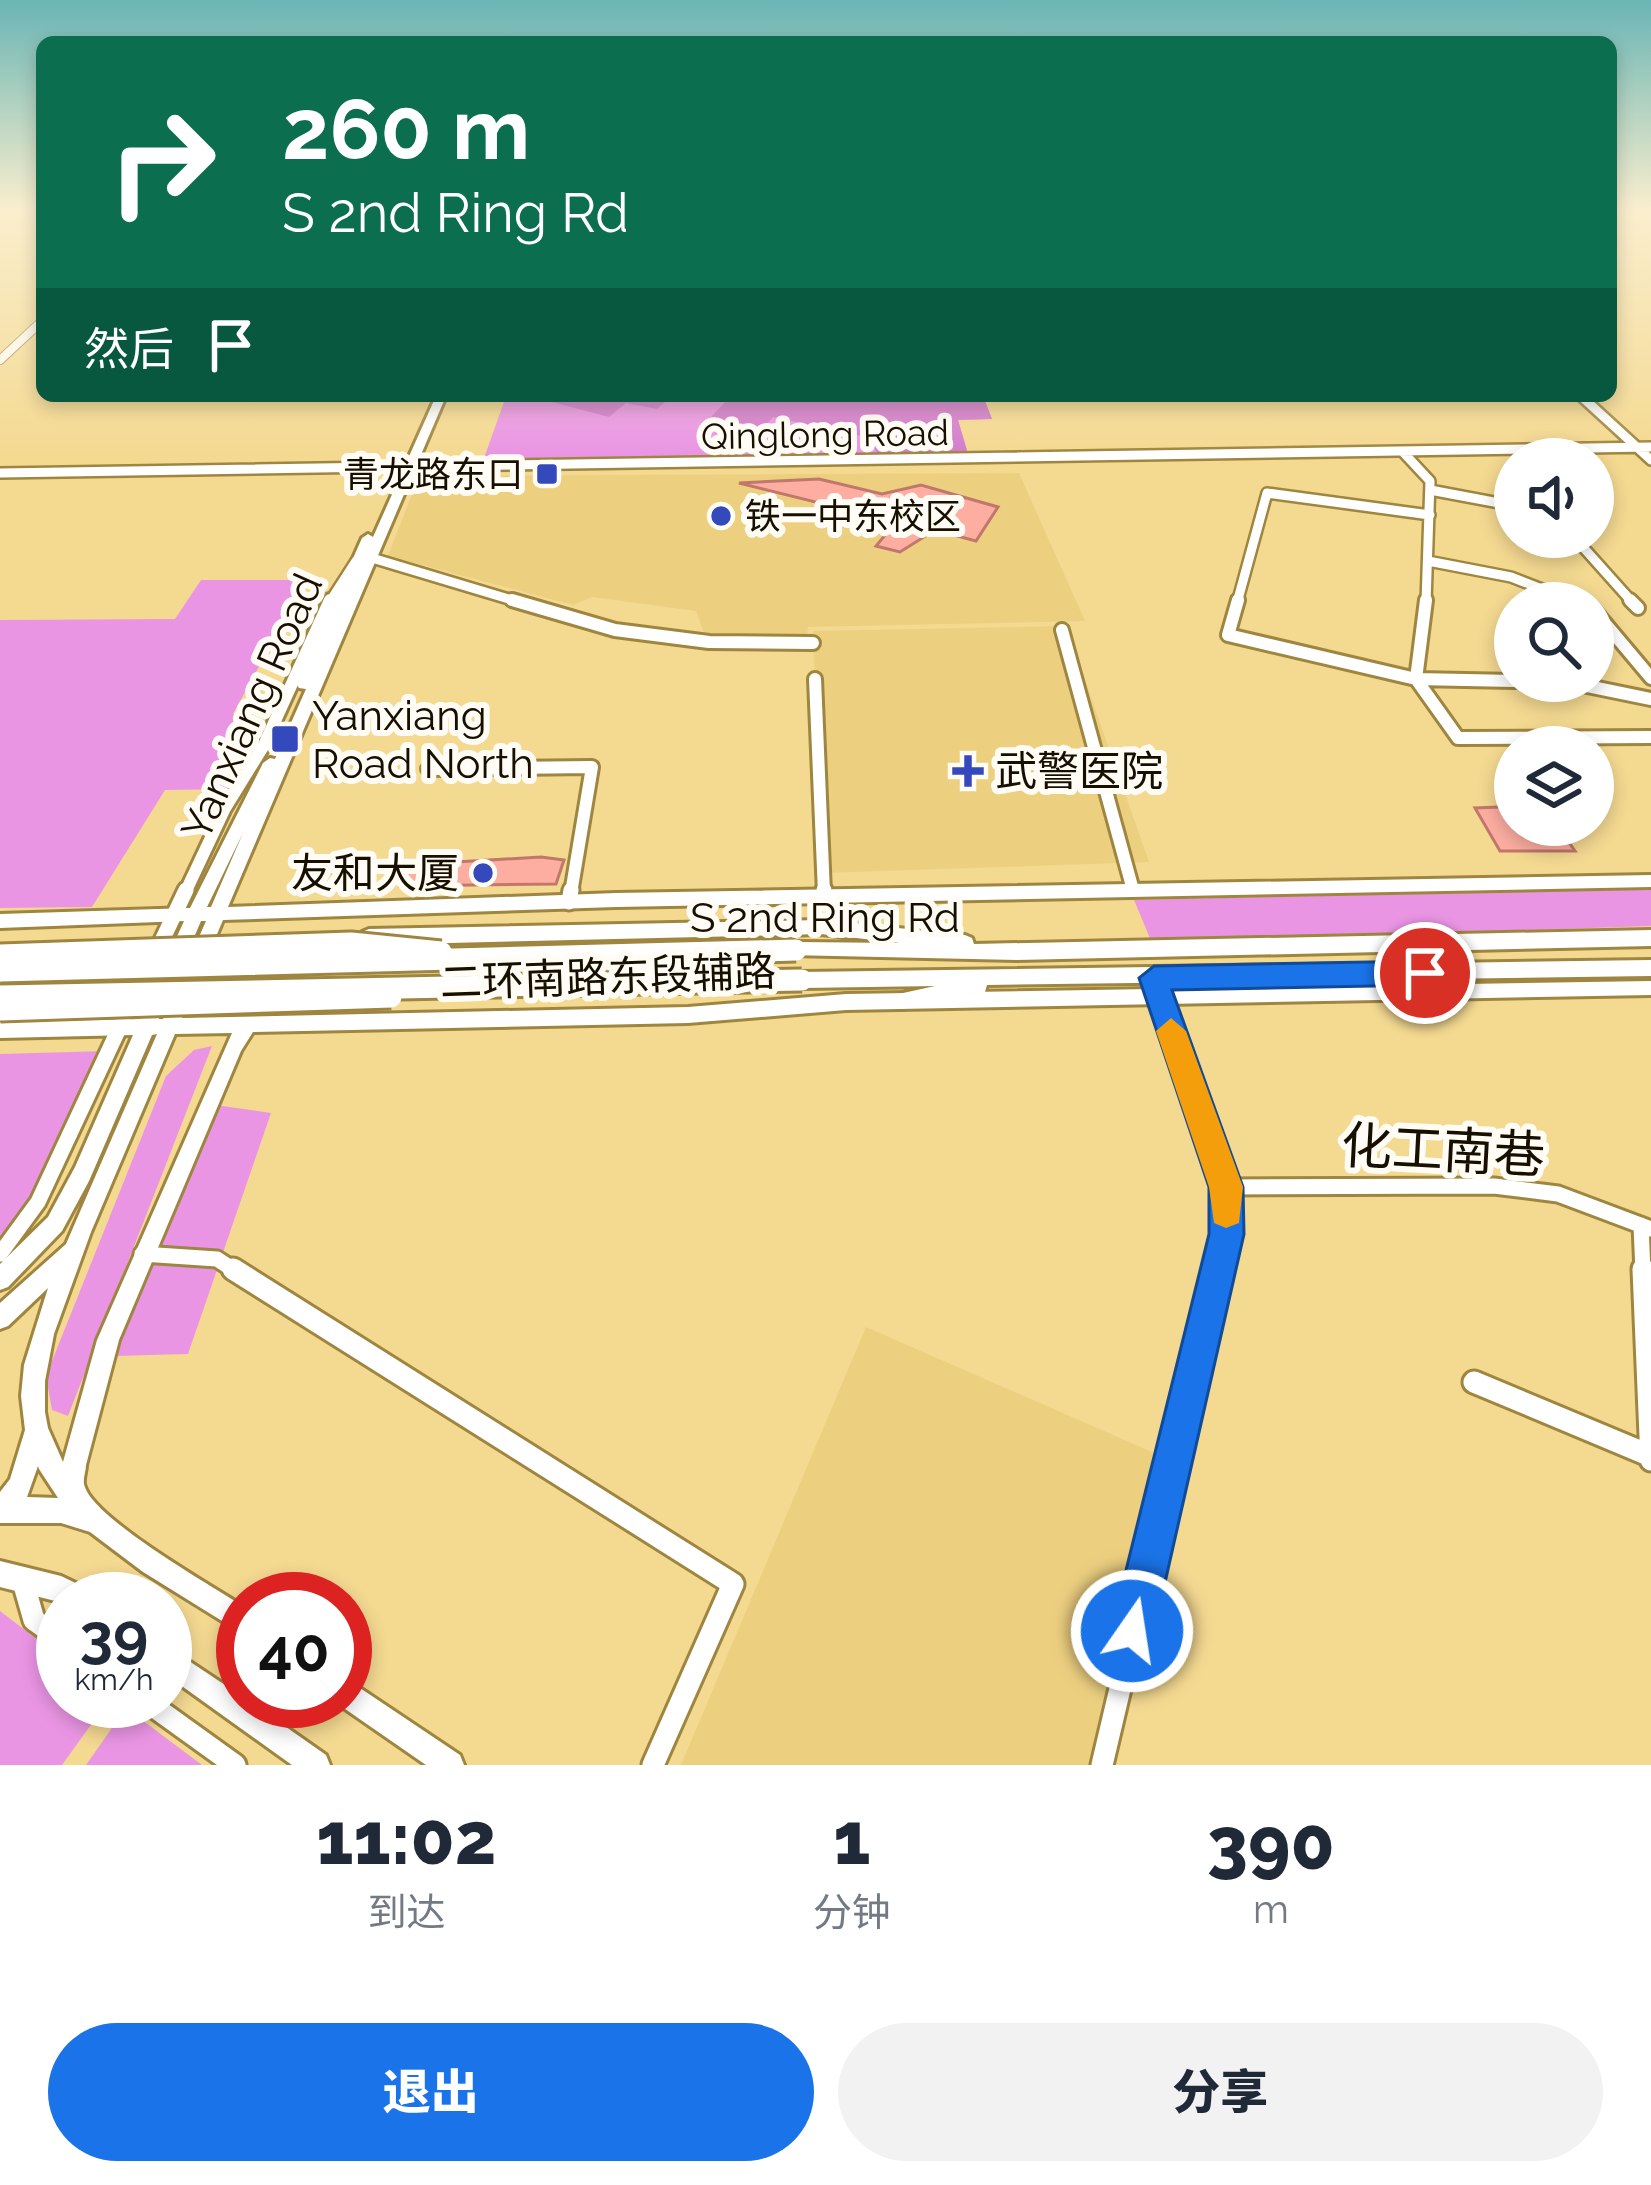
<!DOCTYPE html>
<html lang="zh">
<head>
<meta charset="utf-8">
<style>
  :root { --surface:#fff; --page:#f2f2f3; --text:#1f2937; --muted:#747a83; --accent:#1a73e8 }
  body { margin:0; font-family:Raleway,"Noto Sans SC",sans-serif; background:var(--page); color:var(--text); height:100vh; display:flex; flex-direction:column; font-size:45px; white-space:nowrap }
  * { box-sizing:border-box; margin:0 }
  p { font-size:39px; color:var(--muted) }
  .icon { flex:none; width:66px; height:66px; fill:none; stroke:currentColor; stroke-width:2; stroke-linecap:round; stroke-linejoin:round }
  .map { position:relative; height:1765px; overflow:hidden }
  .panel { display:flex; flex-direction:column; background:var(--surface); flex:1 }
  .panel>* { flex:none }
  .hud { position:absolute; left:36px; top:36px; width:1581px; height:366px; border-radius:18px; box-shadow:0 6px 18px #0003; background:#0b6e4f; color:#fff; overflow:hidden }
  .fabs { position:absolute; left:1494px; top:438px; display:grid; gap:24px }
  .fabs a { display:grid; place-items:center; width:120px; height:120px; border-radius:50%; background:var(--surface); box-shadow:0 6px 18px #0003; font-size:60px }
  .speed { position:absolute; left:36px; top:1572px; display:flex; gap:24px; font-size:60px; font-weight:700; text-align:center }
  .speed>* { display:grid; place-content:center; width:156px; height:156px; border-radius:50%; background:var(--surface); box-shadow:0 6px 18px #0003; line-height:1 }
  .speed small { font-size:30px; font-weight:400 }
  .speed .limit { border:18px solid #d22; background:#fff; color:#111 }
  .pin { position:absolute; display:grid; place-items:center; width:102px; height:102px; color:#fff; margin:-51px; border:6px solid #fff; border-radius:50%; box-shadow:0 3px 12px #0007 }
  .me { position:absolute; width:132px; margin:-66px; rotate:13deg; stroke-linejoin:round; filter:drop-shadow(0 0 9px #0008) }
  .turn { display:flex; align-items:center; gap:42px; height:252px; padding:0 48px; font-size:54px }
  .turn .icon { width:156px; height:156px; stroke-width:2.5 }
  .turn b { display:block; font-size:84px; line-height:102px }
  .then { display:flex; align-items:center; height:114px; padding:0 48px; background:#0003; gap:24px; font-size:45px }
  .eta { display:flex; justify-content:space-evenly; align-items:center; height:204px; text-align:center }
  .eta b { font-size:72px; font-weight:800; line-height:84px }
  .primary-button { display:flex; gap:24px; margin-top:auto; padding:24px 48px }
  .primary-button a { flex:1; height:138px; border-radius:72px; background:var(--accent); color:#fff; font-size:48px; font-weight:800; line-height:138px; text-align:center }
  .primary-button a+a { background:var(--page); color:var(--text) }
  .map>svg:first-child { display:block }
  .built { fill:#edcf80 }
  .green { fill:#ea95e4 }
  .forest { fill:#d47cce }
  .building { fill:#fdaea1; stroke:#c1786c; stroke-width:3 }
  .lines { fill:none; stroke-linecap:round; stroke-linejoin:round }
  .minor-far4-casing { stroke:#9f8640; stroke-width:10 }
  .minor-far3-casing { stroke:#9f8640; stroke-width:14 }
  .minor-far2-casing { stroke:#9f8640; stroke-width:18 }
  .minor-far1-casing { stroke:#9f8640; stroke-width:21 }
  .minor-casing { stroke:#9f8640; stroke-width:27 }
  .major-casing { stroke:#9f8640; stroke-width:6 }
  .highway-casing { stroke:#9f8640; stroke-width:6 }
  .minor-far4 { stroke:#fff; stroke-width:8 }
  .minor-far3 { stroke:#fff; stroke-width:9 }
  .minor-far2 { stroke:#fff; stroke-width:12 }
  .minor-far1 { stroke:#fff; stroke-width:15 }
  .minor { stroke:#fff; stroke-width:21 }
  .major { fill:#fff; fill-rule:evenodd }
  .highway { fill:#fff; fill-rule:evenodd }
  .highway-bridge-casing { stroke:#9f8640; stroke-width:27; stroke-linecap:butt }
  .highway-bridge { stroke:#fff; stroke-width:21 }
  .route { fill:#1a73e8; stroke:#114b97; stroke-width:3 }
  .slow { fill:#f59e0b }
  .poi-dot { fill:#3449bb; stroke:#fffcf5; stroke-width:4.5 }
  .labels { text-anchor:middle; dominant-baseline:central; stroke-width:12; stroke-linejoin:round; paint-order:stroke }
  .far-street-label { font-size:36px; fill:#171000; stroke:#fffcf5 }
  .far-poi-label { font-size:36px; fill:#171000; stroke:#fffcf5; text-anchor:end }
  .street-label { font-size:42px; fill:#171000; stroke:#fffcf5 }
  .poi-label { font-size:42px; fill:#171000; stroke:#fffcf5; text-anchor:start }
  .near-street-label { font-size:51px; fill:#171000; stroke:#fffcf5 }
</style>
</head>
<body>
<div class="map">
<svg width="1651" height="1765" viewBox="0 0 1651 1765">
  <rect width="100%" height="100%" fill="#f4d991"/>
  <path class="built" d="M1019 473 1085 621 808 627 807 637 704 633 696 611 592 597 573 605 388 556 419 476Z
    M1066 626 1149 862 823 873 813 631Z
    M866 1327 1161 1456 1090 1765H681Z"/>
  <path class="green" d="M506 396H983L992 419 958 420 968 454 482 464Z
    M201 580H306L233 714 264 720 230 789 165 790 92 907 0 908V620L175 619Z
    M1651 889V926L1152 943 1134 900Z
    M212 1046 68 1416 52 1410 46 1376 166 1076 194 1050Z
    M107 1051 58 1165 0 1241V1054Z
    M215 1105 271 1113 188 1354 114 1356Z
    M0 1611 63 1659V1701H108L62 1765H0Z
    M126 1708 202 1765H86Z"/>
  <path class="forest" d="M529 396H672L657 409 626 403 609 417Z
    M707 396H983L992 419 958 420 968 454 877 455 872 438 773 417 757 434 740 431 746 424 711 417 727 400Z"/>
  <path class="building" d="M819 479 882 494 921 485 998 507 976 541 935 530 900 552 876 546 896 522 739 483Z
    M1499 807 1515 812V825L1558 827 1575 851H1500L1475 808Z
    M541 857 564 860 556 884 400 886 406 865Z"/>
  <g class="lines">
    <defs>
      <path id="minor-far4" d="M0 360 42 321"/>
      <path id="minor-far3" d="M1581 396 1651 460
        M1402 451 1430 481 1426 603
        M0 473 1651 447
        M1430 490 1515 506
        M1574 537 1633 603
        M372 558 522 603
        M1428 561 1511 577 1578 603
        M329 603 356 561
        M1237 603 1267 493 1430 515"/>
      <path id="minor-far2" d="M512 600 615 630 709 642 813 643
        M1238 600 1228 635 1416 679 1515 681
        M1426 600 1416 679 1458 738 1651 737
        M1570 600 1579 603
        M1630 600 1638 608
        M1593 609 1651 678
        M1062 630 1133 890
        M815 679 824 893
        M1527 681 1568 682 1651 699
        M428 769 592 767 571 893
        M185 893 225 808 264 745 330 600"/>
      <path id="minor-far1" d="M824 890V896
        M569 902 571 890
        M157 951 186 890
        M1153 978 1226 1187 1227 1234 1218 1272
        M1226 1187 1494 1186 1558 1194 1651 1229
        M1641 1225 1643 1272
        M0 1254 38 1202 123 1020
        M142 1254 217 1259 237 1272"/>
      <path id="minor" d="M233 1269 733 1584 653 1765
        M1643 1269 1651 1460
        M1474 1382 1651 1456
        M24 1585 34 1620 63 1641
        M146 1701 235 1765
        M1102 1765 1219 1269"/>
      <path id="major" d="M436 396H446L228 907 616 893 1651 875V887L616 907 223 920 182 1018 688 1007 846 994 1651 981V995L846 1010 688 1023 253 1032 241 1051 119 1340 86 1465C86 1471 83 1478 84 1484 90 1517 212 1586 243 1606V1634L143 1572 90 1532 61 1523H0V1492L10 1479 25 1430 21 1396 24 1365 48 1288 8 1326 0 1329V1303L66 1244 157 1034 152 1035 89 1181 62 1231 8 1287 0 1290V1264L48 1217 75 1167 133 1035 0 1038V1022L140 1019 184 921 0 928V914L190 908 263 763 270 758 275 759 306 689 299 688 297 685 362 538 368 534 373 537ZM243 833 211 907H207ZM201 921H206L163 1019H159ZM232 1033 97 1340 63 1462 48 1428 45 1412V1381L54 1334 91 1232 175 1034ZM38 1466 39 1469 58 1498 27 1497Z
        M0 1561 61 1576 90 1590 94 1599H63V1603L0 1587Z
        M165 1645 243 1697V1701H249L326 1755 330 1765H292L165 1674Z
        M345 1678 460 1755 464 1765H426L335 1702 345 1701Z"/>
      <path id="highway" d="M821 920 965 935 972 938 974 944 1651 930V946L1017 960 789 955 787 950 789 945 796 942 900 943 821 934 369 945 362 942 360 937 362 932 369 929Z
        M1651 960V976L987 985 985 992 978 994 901 1009 894 1007 891 1001 894 995 935 986 802 988 795 986 792 980 795 974 802 972Z"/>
    </defs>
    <use href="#minor-far4" class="minor-far4-casing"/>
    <use href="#minor-far3" class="minor-far3-casing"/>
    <use href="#minor-far2" class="minor-far2-casing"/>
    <use href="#minor-far1" class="minor-far1-casing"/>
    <use href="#minor" class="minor-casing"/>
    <use href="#major" class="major-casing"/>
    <use href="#highway" class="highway-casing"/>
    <use href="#minor-far4" class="minor-far4"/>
    <use href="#minor-far3" class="minor-far3"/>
    <use href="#minor-far2" class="minor-far2"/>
    <use href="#minor-far1" class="minor-far1"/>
    <use href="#minor" class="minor"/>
    <use href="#major" class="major"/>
    <use href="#highway" class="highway"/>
    <defs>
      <path id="highway-bridge" d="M0 955 351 943 441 952
        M0 971 796 950
        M0 996 802 980
        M0 1010 391 997"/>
    </defs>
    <use href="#highway-bridge" class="highway-bridge-casing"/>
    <use href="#highway-bridge" class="highway-bridge"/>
  </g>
  <linearGradient id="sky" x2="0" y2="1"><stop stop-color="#69b5b5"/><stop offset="0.46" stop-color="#faeece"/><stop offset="1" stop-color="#faeece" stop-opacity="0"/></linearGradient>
  <rect width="1651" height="455" fill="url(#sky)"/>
  <path class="route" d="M1425 961 1439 973 1425 985 1172 990 1243 1187 1244 1234 1154 1631 1148 1647 1132 1653 1117 1647 1111 1631 1209 1234V1187L1139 978 1154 966Z"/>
  <path class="slow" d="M1171 1018 1186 1031 1243 1187 1239 1223 1226 1228 1214 1223 1209 1187 1156 1031Z"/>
  <g class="poi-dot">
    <rect x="535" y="462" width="24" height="24" rx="6"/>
    <circle cx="721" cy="516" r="12"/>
    <rect x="270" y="724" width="30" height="30" rx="6"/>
    <path d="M962 753h12v12h12v12h-12v12h-12v-12h-12v-12h12z"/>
    <circle cx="483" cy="873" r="12"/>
  </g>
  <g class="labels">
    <g class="far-street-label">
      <text transform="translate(825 434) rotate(-1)">Qinglong Road</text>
    </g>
    <g class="far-poi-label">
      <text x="523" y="474">青龙路东口</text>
      <text x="745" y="516" text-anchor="start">铁一中东校区</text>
    </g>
    <g class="street-label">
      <text transform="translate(252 707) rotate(-66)">Yanxiang Road</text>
      <text x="825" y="917">S 2nd Ring Rd</text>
      <text transform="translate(608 977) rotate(-2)">二环南路东段辅路</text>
    </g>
    <g class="poi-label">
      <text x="312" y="715">Yanxiang<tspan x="312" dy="48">Road North</tspan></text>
      <text x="995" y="771">武警医院</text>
      <text x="459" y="873" text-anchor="end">友和大厦</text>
    </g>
    <g class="near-street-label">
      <text transform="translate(1443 1150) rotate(3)">化工南巷</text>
    </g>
  </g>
</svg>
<div class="fabs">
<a><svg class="icon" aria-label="sound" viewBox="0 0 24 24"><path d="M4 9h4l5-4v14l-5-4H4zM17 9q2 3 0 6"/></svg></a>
<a><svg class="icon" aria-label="search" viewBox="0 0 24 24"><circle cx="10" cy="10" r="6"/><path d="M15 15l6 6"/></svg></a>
<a><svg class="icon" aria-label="layers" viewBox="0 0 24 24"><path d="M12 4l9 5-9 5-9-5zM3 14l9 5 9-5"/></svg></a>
</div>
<div class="speed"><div>39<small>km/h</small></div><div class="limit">40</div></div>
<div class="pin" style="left:1425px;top:973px;background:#d93025"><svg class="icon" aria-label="arrive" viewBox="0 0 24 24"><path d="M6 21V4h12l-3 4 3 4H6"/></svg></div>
<svg class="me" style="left:1132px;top:1631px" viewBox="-20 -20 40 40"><circle r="17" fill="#1a73e8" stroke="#fff" stroke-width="3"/><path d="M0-11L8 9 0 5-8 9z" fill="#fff"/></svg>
<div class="hud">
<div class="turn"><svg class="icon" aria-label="right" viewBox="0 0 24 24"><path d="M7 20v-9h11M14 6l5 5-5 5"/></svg><div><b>260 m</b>S 2nd Ring Rd</div></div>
<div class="then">然后<svg class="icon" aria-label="arrive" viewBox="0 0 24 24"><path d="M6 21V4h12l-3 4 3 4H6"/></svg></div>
</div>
</div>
<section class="panel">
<div class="eta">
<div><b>11:02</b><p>到达</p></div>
<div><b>1</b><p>分钟</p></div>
<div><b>390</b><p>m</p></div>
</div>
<div class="primary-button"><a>退出</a><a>分享</a></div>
</section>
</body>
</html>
